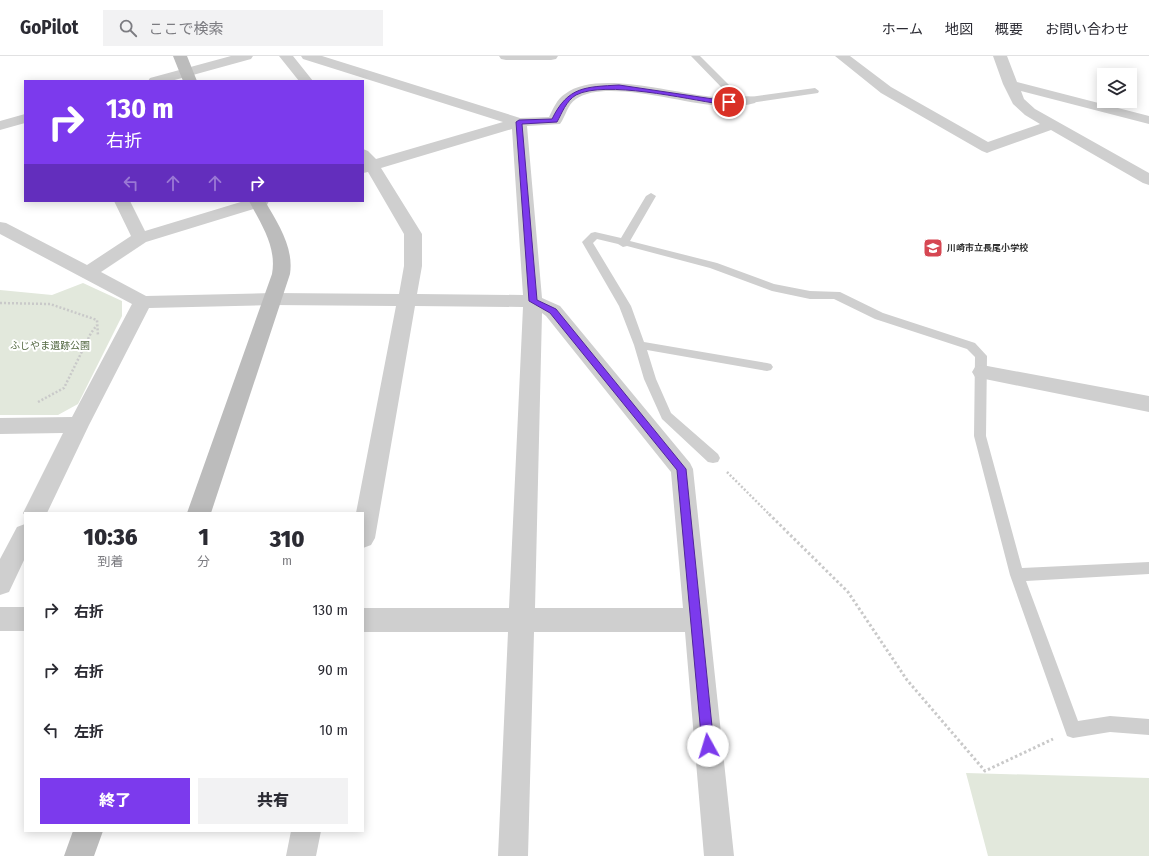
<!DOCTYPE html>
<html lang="ja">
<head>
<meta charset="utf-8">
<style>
  :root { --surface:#fff; --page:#f2f2f3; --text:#2b2b33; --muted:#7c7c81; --line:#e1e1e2; --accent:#7c3aed }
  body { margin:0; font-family:"Fira Sans Condensed","Noto Sans JP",sans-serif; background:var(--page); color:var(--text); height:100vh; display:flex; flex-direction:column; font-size:15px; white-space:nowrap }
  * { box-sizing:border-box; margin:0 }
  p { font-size:13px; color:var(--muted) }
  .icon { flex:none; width:22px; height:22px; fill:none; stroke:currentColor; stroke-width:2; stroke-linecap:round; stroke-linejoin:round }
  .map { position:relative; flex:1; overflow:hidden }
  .panel { position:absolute; left:24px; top:456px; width:340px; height:320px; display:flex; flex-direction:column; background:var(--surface); border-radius:0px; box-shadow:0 2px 10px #0003 }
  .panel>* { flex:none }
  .top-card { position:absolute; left:24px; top:24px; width:340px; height:122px; border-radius:0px; box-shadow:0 2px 10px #0003; background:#7c3aed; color:#fff; overflow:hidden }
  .fabs { position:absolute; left:1097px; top:12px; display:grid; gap:8px }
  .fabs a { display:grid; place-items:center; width:40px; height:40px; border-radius:0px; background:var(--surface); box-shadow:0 2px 10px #0003; font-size:20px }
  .pin { position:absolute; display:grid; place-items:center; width:34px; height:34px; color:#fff; margin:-17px; border:2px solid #fff; border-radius:50%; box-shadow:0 1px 4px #0007 }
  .me { position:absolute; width:44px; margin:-22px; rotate:354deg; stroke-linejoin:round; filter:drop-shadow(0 0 3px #0008) }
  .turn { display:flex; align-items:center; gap:14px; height:84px; padding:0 16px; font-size:18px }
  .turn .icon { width:52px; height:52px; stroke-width:2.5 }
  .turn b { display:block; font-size:28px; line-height:34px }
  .lanes { display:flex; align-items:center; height:38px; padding:0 16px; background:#0003; justify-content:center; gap:20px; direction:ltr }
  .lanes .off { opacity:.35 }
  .eta { display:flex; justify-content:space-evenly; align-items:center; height:68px; text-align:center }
  .eta b { font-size:24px; font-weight:800; line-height:28px }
  .button { display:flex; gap:8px; margin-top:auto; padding:8px 16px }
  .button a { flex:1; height:46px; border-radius:0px; background:var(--accent); color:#fff; font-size:16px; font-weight:800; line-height:46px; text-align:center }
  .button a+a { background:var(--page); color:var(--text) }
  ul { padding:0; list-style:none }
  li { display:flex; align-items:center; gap:12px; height:60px; padding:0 16px }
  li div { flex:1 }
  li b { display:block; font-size:15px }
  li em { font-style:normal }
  header { display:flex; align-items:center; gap:24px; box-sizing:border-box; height:56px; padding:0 20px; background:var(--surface); border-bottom:1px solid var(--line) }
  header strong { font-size:19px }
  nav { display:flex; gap:22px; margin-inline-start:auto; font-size:14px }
  .search { width:280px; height:36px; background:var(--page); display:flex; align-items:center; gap:10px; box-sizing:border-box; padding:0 14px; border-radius:0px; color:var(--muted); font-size:15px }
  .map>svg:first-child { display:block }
  .green { fill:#e2e8dc }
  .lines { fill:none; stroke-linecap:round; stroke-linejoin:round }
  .path-far1 { stroke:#c9c9c9; stroke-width:2.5; stroke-dasharray:2 2; stroke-linecap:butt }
  .path { stroke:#c9c9c9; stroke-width:3; stroke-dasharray:2.5 2.5; stroke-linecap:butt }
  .lane { fill:#cfcfcf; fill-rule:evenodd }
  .street { fill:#cfcfcf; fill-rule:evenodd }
  .secondary { fill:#bcbcbc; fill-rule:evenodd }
  .route { fill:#7c3aed; stroke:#51269a }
  .labels { text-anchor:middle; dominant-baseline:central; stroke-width:4; stroke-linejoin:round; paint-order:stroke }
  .far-poi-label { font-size:9px; font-weight:bold; fill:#323232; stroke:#fff; text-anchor:start }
  .park-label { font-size:10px; fill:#556a43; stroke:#fff }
</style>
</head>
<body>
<header>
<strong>GoPilot</strong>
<div class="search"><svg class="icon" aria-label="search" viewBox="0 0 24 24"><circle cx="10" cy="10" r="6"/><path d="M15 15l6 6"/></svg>ここで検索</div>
<nav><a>ホーム</a><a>地図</a><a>概要</a><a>お問い合わせ</a></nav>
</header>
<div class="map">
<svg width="1149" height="800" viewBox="0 0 1149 800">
  <rect width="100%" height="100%" fill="#fff"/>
  <path class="green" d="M83 227 122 245V260L78 348 58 359H0V234L52 239Z
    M966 717 1149 722V800H988Z"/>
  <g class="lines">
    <path class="path-far1" d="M0 247 50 248 97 264 98 280
      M38 346 64 332 91 277 97 269
      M727 416 770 459"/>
    <path class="path" d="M769 458 848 536 907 624 985 715 1053 683"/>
    <path class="lane" d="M691 0H700L730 30 731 32 730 34H724Z
      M815 32 819 35 818 37 750 47 746 44 750 41Z
      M651 137 656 140 630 185 717 207 774 228 810 235 840 236 883 257 975 287 987 300 986 380 1022 512 1149 506V518L1026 525 1078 665 1110 660 1149 663V679L1110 676 1073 682 1067 680 1010 519 974 380 975 301 967 293 875 263 834 243H810L772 235 710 212 627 190 623 191 618 188 597 183 593 187 631 250 644 286 767 307 771 308 773 311 771 314 767 315 647 294 656 323 671 357 718 398 720 402 718 406 713 407 708 406 662 363 644 323 634 289 619 250 582 186 591 177 595 176 621 182 646 140Z"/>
    <path class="street" d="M231 0H253L251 3 171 25H148L150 22Z
      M279 0H293L313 25H299Z
      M301 0H322L520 62 549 61C553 53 557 43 565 38 595 14 670 36 706 40 713 41 720 42 728 42 737 42 746 39 755 41L757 44 755 47C744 50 733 51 722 50 686 49 606 22 576 43 567 49 566 60 560 68L527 70 542 242 560 250 690 407 693 413 734 800H704L685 576H534L528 800H498L508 576H363V552H509L523 251 415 250 375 482 371 489 363 492V457H356L396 250 273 249 149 252 89 369 47 457H25V460L23 457 63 377 0 378V362L72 361 132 248 0 178V166L6 167 87 209 131 180 114 145H130L145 175 244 145H269L267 149 146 186 101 216 146 240 273 237 399 238 404 210V178L368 116 363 117V93L368 95 376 103 503 66 303 3ZM512 73 523 239 417 238 422 210V178L381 112ZM542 257 546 260 671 416 683 552H535Z
      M499 0H558L556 3 551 4H506L501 3Z
      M835 0H850L891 31 988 86 1040 68 1025 59 1013 48 1003 28 993 0H1007L1017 26 1149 60V68L1021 35 1024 43 1035 53 1149 117V129L1143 127 1051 74 992 95 987 97 982 95 881 37Z
      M25 58V67L0 74V65Z
      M982 309 1149 340V356L975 321 972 316 975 311Z
      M25 468V502L9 536 0 539V503L17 471Z
      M0 551H25V575H0Z
      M291 775H321L316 800H286Z"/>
    <path class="secondary" d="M173 0H187L197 25H183Z
      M249 145H265C278 168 294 191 290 218L211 457H187L272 218C277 191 261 168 249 145Z
      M73 775H103L94 800H64Z"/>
  </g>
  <path class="route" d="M619 29 720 44H729L732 46 729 47 720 48C686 43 605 24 576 39 566 45 562 57 557 66L522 68 537 244 556 253 686 413 714 690 712 694 708 696 704 694 702 690 677 414 550 257 529 245 516 66 519 64 552 63C568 30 586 31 619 29Z"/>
  <defs>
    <symbol id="school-square" viewBox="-11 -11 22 22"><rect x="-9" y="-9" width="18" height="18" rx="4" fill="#d64752" stroke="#fff"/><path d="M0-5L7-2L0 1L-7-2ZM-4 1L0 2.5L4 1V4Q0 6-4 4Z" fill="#fff"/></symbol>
  </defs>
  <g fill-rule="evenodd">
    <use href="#school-square" x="922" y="181" width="22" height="22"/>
  </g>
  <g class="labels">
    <g class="far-poi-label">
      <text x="947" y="192">川崎市立長尾小学校</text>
    </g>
    <g class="park-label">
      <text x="50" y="290">ふじやま遺跡公園</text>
    </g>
  </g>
</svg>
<div class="fabs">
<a><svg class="icon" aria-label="layers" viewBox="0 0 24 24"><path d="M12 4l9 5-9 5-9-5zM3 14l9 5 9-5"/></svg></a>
</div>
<div class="pin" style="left:729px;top:46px;background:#d93025"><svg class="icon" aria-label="arrive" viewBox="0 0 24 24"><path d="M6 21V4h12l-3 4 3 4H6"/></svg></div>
<svg class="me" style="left:708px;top:690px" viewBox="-20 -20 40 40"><circle r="19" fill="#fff"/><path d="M0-13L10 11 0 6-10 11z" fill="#7c3aed"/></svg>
<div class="top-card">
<div class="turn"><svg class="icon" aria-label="right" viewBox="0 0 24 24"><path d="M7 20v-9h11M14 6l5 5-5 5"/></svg><div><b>130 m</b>右折</div></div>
<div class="lanes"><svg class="icon off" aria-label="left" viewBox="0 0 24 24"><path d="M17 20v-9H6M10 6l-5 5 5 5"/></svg><svg class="icon off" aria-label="ahead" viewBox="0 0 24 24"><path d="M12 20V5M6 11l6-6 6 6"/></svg><svg class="icon off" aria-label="ahead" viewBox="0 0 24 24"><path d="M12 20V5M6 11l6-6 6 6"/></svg><svg class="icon" aria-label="right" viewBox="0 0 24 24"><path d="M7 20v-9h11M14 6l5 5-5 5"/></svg></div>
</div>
<section class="panel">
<div class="eta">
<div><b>10:36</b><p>到着</p></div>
<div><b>1</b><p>分</p></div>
<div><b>310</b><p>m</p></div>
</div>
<ul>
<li><svg class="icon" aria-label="right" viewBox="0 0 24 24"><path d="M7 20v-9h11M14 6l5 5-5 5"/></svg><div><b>右折</b></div><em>130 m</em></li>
<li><svg class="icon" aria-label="right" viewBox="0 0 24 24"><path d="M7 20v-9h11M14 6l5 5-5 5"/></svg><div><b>右折</b></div><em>90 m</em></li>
<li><svg class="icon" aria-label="left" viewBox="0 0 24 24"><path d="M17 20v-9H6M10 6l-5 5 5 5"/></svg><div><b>左折</b></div><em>10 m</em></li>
</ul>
<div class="button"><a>終了</a><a>共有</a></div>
</section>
</div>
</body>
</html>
